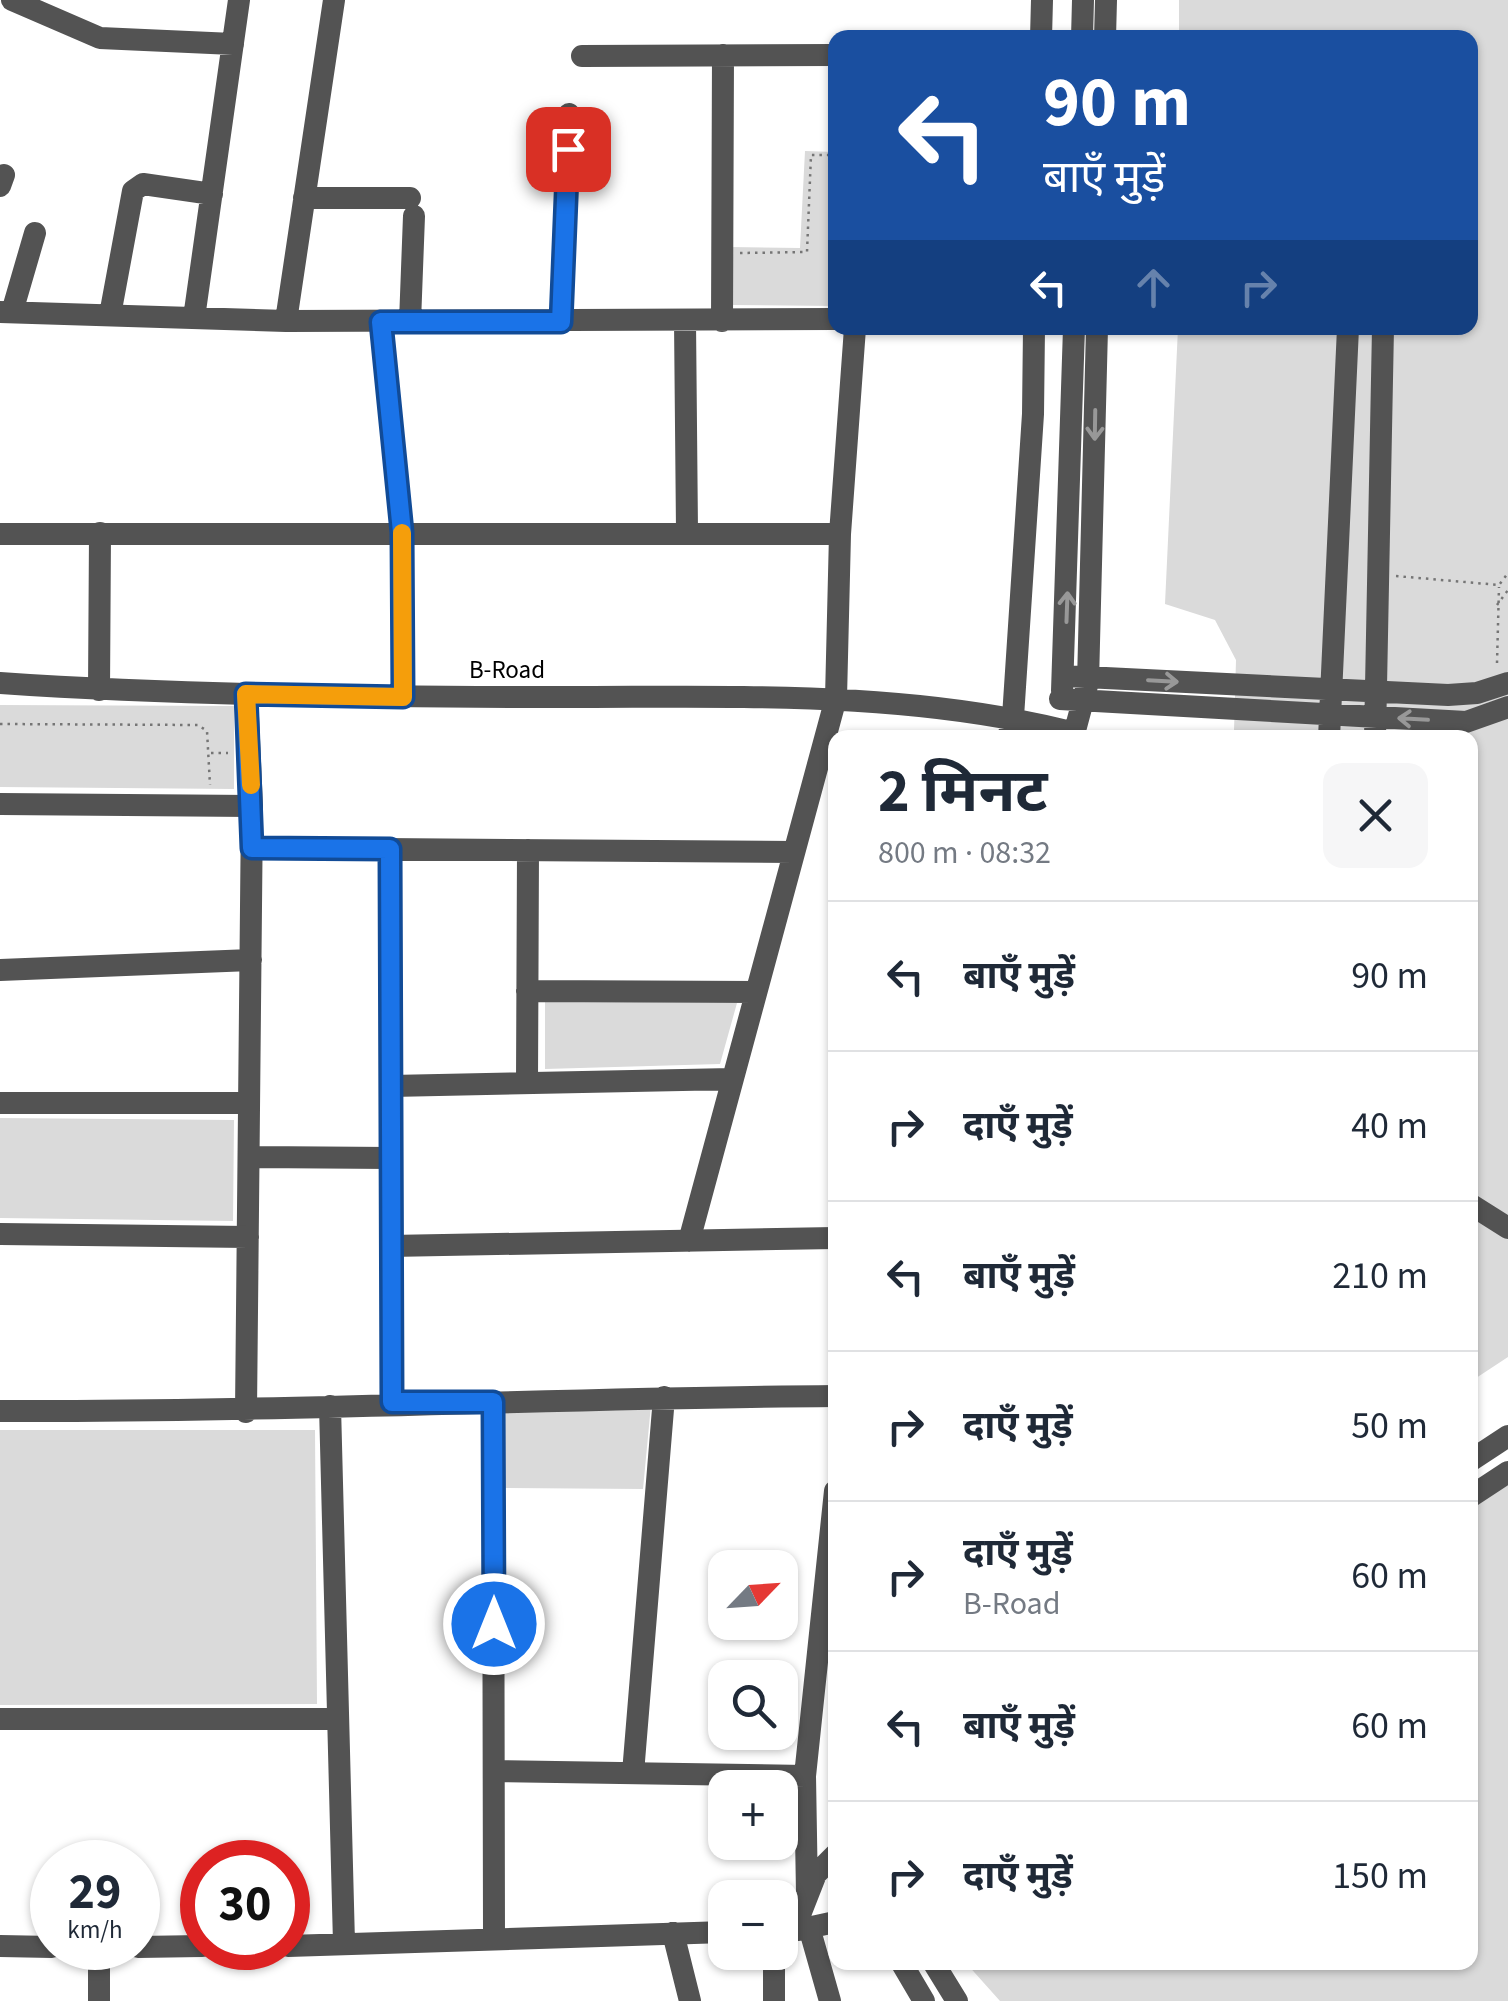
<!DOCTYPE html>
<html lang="hi">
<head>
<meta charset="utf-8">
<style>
  :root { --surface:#fff; --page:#f6f6f7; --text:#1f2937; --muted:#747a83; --line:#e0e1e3 }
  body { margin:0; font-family:"Source Sans 3","Noto Sans Devanagari",sans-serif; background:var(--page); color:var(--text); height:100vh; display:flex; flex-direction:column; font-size:38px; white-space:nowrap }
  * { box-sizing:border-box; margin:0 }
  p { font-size:32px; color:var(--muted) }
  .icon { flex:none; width:55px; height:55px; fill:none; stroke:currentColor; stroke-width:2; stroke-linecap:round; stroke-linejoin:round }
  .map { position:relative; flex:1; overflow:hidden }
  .panel { position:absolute; left:828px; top:730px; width:650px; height:1240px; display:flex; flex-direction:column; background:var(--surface); border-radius:20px; box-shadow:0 2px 8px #0004 }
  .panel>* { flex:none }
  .top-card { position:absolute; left:828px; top:30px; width:650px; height:305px; border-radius:20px; box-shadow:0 2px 8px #0004; background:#1a4fa0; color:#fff; overflow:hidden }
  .needle { width:65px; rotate:65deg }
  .fabs { position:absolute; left:708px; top:1550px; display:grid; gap:20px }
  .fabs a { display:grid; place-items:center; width:90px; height:90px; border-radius:20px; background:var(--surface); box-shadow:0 2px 8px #0004; font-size:50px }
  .speed { position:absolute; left:30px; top:1840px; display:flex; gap:20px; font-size:50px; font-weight:700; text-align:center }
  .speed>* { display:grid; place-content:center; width:130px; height:130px; border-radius:50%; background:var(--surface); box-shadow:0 2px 8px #0004; line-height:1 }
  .speed small { font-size:25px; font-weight:400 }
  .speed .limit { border:15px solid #d22; background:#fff; color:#111 }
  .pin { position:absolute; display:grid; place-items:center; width:85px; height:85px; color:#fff; margin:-42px; border-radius:20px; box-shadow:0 5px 15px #0006 }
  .me { position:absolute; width:110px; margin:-55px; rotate:0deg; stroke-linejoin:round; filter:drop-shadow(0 0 8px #0008) }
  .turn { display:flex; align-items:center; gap:35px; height:210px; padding:0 50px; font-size:45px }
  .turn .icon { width:130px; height:130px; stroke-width:2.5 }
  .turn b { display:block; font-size:70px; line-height:85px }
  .lanes { display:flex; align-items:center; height:95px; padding:0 50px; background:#0003; justify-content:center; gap:50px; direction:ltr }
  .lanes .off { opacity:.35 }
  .round { display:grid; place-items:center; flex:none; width:105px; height:105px; border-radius:20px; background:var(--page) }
  .overview { display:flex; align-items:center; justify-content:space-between; height:170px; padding:0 50px }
  h1 { font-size:60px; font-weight:700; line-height:75px }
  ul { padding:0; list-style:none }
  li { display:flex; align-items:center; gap:30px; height:150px; padding:0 50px; border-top:2px solid var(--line) }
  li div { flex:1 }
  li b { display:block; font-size:38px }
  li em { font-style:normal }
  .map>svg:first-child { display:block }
  .green { fill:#dadada }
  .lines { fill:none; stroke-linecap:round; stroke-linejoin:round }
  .path { stroke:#757575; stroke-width:2.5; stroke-dasharray:2.5 5; stroke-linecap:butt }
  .minor { stroke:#535353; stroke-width:22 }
  .oneway { stroke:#989898 }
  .route-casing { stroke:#114b97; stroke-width:25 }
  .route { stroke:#1a73e8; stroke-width:18 }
  .slow { stroke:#f59e0b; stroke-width:18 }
  .labels { text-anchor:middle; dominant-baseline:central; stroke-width:10; stroke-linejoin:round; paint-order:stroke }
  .street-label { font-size:25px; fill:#000; stroke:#fff }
</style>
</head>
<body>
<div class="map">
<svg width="1508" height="2001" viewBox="0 0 1508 2001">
  <rect width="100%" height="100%" fill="#fff"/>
  <path class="green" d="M1179 0H1508V1357L1470 1382V738L1228 737 1234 731 1236 660 1215 620 1165 604 1178 328H1470V38L1179 37Z
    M805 151 835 152V306L731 305 729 247 800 248Z
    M0 705 234 706V789L0 787Z
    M545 1001 737 1003 720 1064 545 1069Z
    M0 1118 234 1120 233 1221 0 1218Z
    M651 1405 643 1489 501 1488 504 1409Z
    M0 1430H315L317 1704 0 1705Z
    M1508 1461V2001H1000L966 1963 1470 1962V1487Z"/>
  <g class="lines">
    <path class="path" d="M740 253 807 252 811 155H835
      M1396 576 1499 585 1508 573
      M1497 605 1508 590
      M1497 663 1499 587
      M0 724 198 725 207 731 210 785
      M211 753H228"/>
    <path class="minor" d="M12 0 100 38 233 44
      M1041 38 1042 0
      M1082 38 1083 0
      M1105 38 1106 0
      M582 56 835 55
      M0 186 4 175
      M304 198H410
      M0 312 286 321 835 319
      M12 312 35 233
      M110 315 133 191 143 184 212 194
      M194 318 239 0
      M286 321 334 0
      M685 321 687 531
      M722 321 723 55
      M381 322 402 532 403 697
      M410 322 414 216
      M561 323 569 114
      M0 534H840
      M1065 676 1448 695 1477 693 1508 683
      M0 683C192 696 384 697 577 697 743 697 912 691 1075 733
      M99 690 100 533
      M1062 691 1074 328
      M1060 699 1466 722 1508 707
      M1008 738 1013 717 1033 414 1034 328
      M1073 738 1088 682 1097 328
      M1329 738 1348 328
      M1375 738 1383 328
      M0 804 252 806
      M252 848 794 852
      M390 849 392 1402
      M0 970 251 960
      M527 991 756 992
      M527 1083 528 850
      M391 1086 732 1079
      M0 1103H249
      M249 1157 391 1158
      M1470 1204 1508 1228
      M0 1234 248 1237
      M689 1241 836 698 840 534 855 328
      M390 1246 835 1238
      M493 1402 494 1936
      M330 1406 344 1943
      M0 1411C279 1412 556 1398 835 1396
      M246 1412 252 806 247 694
      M1470 1461 1508 1436
      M1470 1497 1508 1472
      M0 1719H337
      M495 1771 805 1776
      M633 1773 664 1397
      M807 1894 805 1776 835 1491
      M809 1927 830 2001
      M794 1930 816 1874 835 1855
      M798 1930 835 1922
      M673 1933 690 2001
      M0 1946 52 1947
      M288 1946 725 1932
      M138 1947 202 1946
      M99 1948V2001
      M774 1952V2001
      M901 1962 924 2001
      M933 1962 957 2001"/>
  </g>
  <defs><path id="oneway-shaft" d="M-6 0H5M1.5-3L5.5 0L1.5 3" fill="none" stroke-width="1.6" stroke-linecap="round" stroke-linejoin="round" transform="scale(2.5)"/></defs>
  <g class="oneway">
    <use href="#oneway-shaft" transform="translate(1095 425) rotate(91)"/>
    <use href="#oneway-shaft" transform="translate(1067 607) rotate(-88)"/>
    <use href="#oneway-shaft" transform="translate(1163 681) rotate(3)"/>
    <use href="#oneway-shaft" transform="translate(1413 719) rotate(-177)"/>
  </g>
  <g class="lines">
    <defs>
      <path id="route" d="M494 1624 493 1402H392L390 849 252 848 246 694 403 697 402 532 381 322H561L568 149"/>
    </defs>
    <use href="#route" class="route-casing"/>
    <use href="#route" class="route"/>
    <path class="slow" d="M251 785 246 694 403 697 402 533"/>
  </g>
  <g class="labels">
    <g class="street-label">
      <text x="507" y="670">B-Road</text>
    </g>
  </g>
</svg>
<div class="fabs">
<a><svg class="needle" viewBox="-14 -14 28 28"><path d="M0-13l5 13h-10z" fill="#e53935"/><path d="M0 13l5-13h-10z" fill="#747a83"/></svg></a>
<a><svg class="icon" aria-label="search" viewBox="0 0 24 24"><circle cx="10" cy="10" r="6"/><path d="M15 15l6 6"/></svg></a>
<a>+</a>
<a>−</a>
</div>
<div class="speed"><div>29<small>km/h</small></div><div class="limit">30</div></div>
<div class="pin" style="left:568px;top:149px;background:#d93025"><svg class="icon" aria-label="arrive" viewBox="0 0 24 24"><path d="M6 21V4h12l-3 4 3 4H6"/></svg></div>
<svg class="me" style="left:494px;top:1624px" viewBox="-20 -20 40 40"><circle r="17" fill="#1a73e8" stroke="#fff" stroke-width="3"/><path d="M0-11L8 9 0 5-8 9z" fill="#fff"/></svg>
<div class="top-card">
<div class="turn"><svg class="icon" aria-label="left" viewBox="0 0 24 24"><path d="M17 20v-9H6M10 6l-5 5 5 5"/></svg><div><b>90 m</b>बाएँ मुड़ें</div></div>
<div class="lanes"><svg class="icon" aria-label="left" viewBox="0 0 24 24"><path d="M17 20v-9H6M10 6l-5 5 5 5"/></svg><svg class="icon off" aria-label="ahead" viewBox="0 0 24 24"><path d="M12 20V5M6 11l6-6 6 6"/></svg><svg class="icon off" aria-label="right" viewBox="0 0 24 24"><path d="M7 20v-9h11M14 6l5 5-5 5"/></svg></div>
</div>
<section class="panel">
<div class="overview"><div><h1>2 मिनट</h1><p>800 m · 08:32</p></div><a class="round"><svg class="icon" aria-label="close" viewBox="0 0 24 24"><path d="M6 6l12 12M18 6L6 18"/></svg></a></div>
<ul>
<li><svg class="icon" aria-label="left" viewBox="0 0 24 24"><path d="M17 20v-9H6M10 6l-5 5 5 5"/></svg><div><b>बाएँ मुड़ें</b></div><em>90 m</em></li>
<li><svg class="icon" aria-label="right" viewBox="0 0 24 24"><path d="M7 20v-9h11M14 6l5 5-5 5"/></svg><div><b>दाएँ मुड़ें</b></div><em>40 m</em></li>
<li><svg class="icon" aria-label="left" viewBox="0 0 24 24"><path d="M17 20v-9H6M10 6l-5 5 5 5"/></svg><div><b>बाएँ मुड़ें</b></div><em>210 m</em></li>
<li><svg class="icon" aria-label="right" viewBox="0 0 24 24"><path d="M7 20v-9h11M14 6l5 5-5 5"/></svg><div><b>दाएँ मुड़ें</b></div><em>50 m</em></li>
<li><svg class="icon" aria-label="right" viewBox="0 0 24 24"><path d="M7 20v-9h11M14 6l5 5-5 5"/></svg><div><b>दाएँ मुड़ें</b><p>B-Road</p></div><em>60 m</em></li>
<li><svg class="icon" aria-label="left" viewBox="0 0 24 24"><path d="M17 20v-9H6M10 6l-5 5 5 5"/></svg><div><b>बाएँ मुड़ें</b></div><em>60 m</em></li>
<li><svg class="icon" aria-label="right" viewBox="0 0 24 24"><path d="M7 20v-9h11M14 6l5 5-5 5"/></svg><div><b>दाएँ मुड़ें</b></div><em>150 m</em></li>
</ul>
</section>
</div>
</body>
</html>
